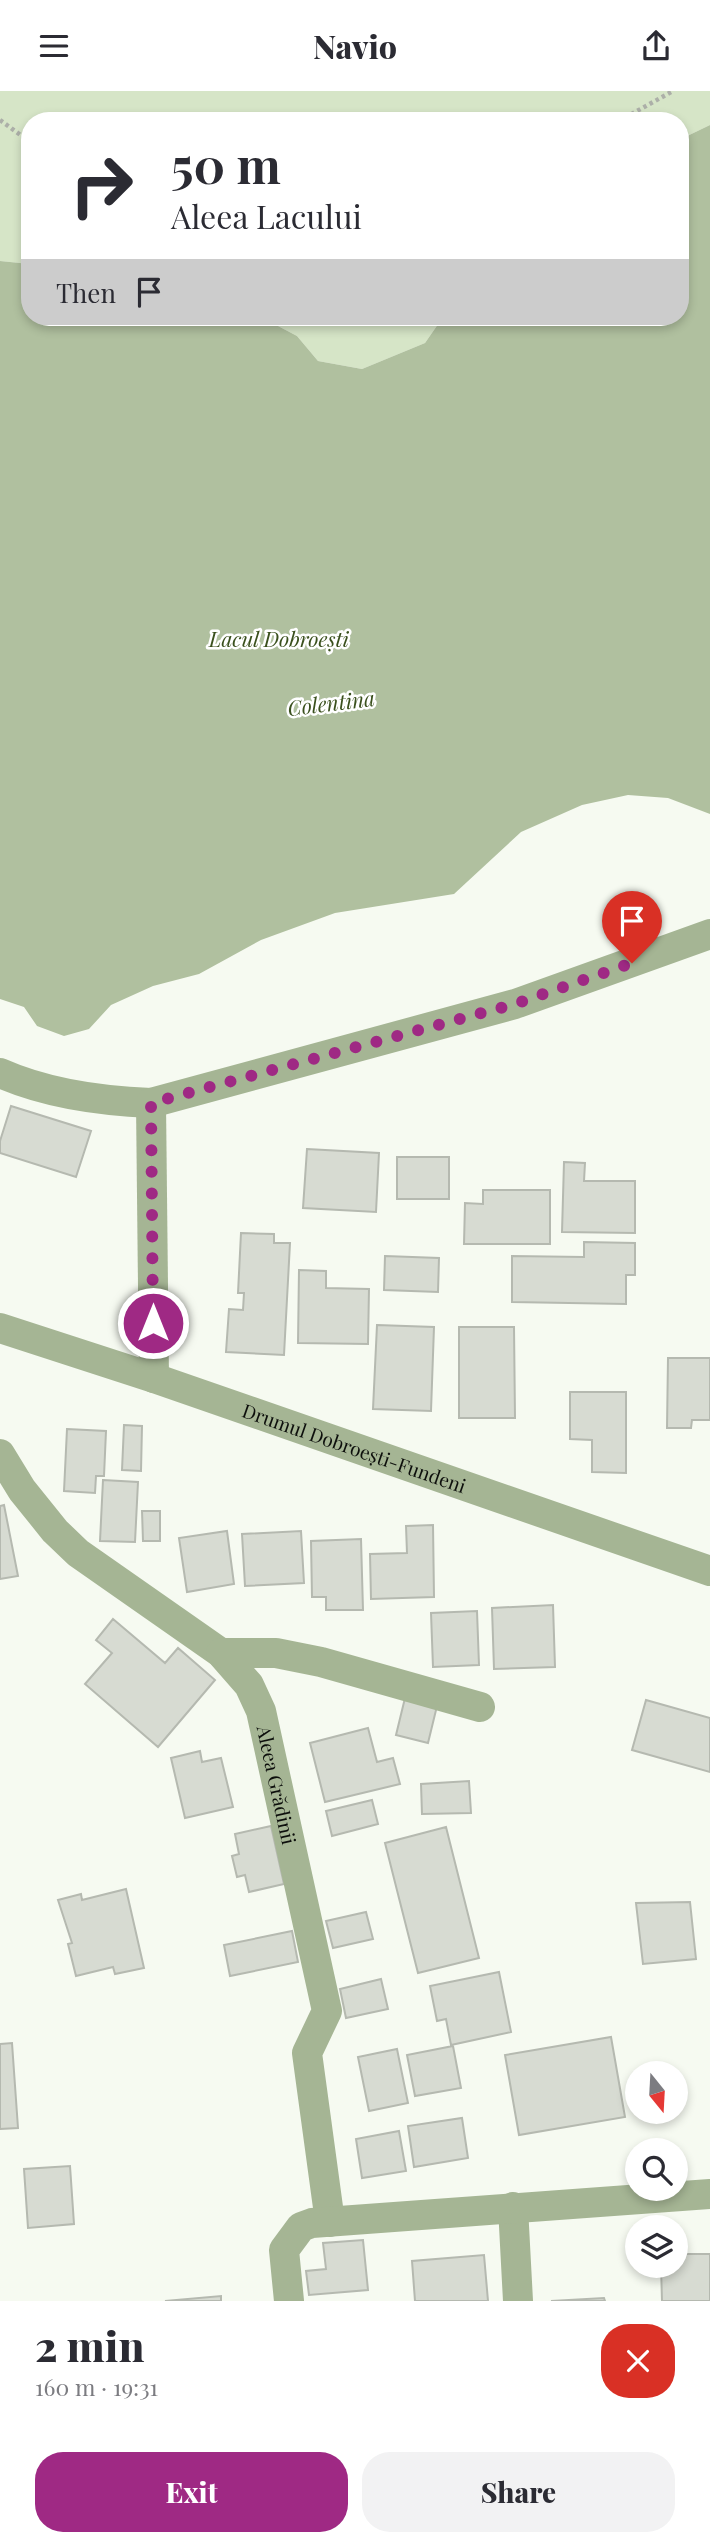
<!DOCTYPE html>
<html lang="en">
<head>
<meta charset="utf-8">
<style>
  :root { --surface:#fff; --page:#f2f2f3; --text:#2b2b33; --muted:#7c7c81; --accent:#9f2984 }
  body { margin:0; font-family:"Playfair Display",serif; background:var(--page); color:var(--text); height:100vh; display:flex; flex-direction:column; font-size:26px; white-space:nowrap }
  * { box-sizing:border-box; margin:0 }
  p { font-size:23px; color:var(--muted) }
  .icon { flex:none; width:38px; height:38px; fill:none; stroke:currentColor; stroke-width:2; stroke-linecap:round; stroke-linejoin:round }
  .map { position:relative; height:2210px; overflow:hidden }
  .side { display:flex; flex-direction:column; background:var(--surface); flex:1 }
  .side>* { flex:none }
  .banner { position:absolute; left:21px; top:21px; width:668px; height:214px; border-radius:28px; box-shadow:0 4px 10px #0003; background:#fff; color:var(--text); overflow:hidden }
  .needle { width:46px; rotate:162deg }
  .buttons { position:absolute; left:625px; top:1970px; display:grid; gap:14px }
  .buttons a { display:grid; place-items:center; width:63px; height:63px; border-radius:50%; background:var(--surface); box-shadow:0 4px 10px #0003; font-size:35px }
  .pin { position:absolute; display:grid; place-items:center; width:60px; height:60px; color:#fff; margin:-72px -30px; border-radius:50% 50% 50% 0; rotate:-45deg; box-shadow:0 0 7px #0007 }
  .pin .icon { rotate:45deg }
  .me { position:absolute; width:77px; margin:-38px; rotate:0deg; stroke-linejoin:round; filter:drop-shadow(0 0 5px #0008) }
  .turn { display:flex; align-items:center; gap:24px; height:147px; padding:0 35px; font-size:32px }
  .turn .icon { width:91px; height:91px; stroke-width:2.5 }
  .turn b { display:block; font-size:49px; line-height:60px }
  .then { display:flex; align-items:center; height:66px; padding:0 35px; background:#0003; gap:14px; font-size:26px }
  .round { display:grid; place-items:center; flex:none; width:74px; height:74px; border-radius:28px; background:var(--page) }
  .headline { display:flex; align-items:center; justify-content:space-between; height:119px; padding:0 35px }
  h1 { font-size:42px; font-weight:800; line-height:52px }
  .button { display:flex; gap:14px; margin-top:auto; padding:14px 35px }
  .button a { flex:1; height:80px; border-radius:28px; background:var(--accent); color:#fff; font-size:28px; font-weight:800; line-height:80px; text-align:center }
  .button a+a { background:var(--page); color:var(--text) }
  header { display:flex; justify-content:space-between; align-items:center; height:91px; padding:0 35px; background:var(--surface); font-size:32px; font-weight:800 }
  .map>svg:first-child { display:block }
  .green { fill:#d6e5c7 }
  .water { fill:#b0c09f }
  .building { fill:#d7dbd2; stroke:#b5b9b0; stroke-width:2 }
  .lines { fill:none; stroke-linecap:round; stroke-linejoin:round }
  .path { stroke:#acafa8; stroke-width:4.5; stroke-dasharray:3.5 3.5; stroke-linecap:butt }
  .minor { stroke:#a5b594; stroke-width:30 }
  .route { stroke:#9f2984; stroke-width:12; stroke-dasharray:0 21.6 }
  .labels { text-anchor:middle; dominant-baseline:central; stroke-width:5; stroke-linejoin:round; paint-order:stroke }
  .street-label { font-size:19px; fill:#0d0f0c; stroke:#fff }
  .water-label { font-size:21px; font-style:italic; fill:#3a501d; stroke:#fff }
</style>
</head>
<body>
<header><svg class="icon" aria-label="menu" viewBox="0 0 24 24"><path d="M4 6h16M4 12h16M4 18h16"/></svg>Navio<svg class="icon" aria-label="share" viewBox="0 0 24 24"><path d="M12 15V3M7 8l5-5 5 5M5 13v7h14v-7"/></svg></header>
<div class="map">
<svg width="710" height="2210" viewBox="0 0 710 2210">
  <rect width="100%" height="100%" fill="#f6faf1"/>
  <path class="green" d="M0 0H710V34L681 48V30H30V173L0 170Z
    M261 226H443L425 252 362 278 318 270 297 245Z"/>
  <path class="water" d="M710 34V723L668 707 628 704 582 714 521 741 454 803 335 822 261 849 199 883 153 895 111 914 89 938 64 945 37 935 24 916 0 908V170L30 173V226H261L297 245 318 270 362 278 425 252 443 226H681V48Z"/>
  <path class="building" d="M11 1015 91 1040 76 1086 0 1062V1050Z
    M307 1058 379 1062 376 1121 303 1117Z
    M397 1066H449V1108H397Z
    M564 1071 585 1072 584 1090H635V1142L562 1141Z
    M483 1099H550V1153H464L465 1112 483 1113Z
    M241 1142 274 1143V1152H290L284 1264 226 1261 229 1218 243 1219 244 1202H238Z
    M584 1151 635 1152V1184H626V1213L512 1211V1165L584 1166Z
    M385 1165 439 1167 438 1201 384 1199Z
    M299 1179 326 1180V1197L369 1198 368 1253 298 1252Z
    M377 1234 434 1236 431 1320 373 1318Z
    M459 1236H514L515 1327H459Z
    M668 1267H710V1329H692L691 1337H667Z
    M570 1301H626V1382L592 1381V1349L570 1348Z
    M124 1334 142 1335 141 1380 122 1379Z
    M67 1338 106 1340 104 1385H96L95 1402 64 1400Z
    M103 1389 138 1391 135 1451 100 1450Z
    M4 1414 18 1485 0 1488V1415Z
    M142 1420H160V1450H143Z
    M433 1434 434 1506 371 1508 370 1463 407 1462 406 1435Z
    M227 1440 234 1493 187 1501 179 1447Z
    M301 1440 304 1492 245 1495 242 1443Z
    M361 1448 363 1519H326V1506H312L311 1450Z
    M553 1514 555 1576 494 1578 492 1517Z
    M477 1520 479 1574 433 1576 431 1522Z
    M113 1528 165 1572 178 1557 215 1589 158 1656 85 1593 112 1562 96 1549Z
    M405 1607 437 1615 428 1652 396 1644Z
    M646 1609 710 1627V1681L632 1659Z
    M368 1637 377 1671 393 1667 400 1693 325 1711 310 1652Z
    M200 1660 202 1671 221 1667 233 1716 185 1727 171 1667Z
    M469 1690 471 1722 422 1723 421 1693Z
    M372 1709 378 1733 332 1745 326 1720Z
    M271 1735 284 1793 249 1801 245 1784 237 1786 232 1765 239 1763 235 1743Z
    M446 1736 479 1867 418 1882 385 1752Z
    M126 1798 144 1877 115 1883 113 1876 76 1885 68 1853 72 1852 58 1809 81 1803 82 1809Z
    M690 1811 696 1868 643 1873 636 1812Z
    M366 1821 373 1848 333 1857 326 1830Z
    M292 1840 298 1871 230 1885 224 1854Z
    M499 1881 511 1941 451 1954 446 1928 437 1930 430 1895Z
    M381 1888 388 1918 346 1927 340 1898Z
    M611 1946 625 2026 519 2044 505 1964Z
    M12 1952 18 2037 0 2038V1953Z
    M453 1955 461 1997 415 2005 407 1964Z
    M397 1958 408 2012 369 2020 358 1966Z
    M462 2027 468 2067 414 2076 408 2035Z
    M399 2040 406 2080 362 2087 356 2048Z
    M70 2075 74 2133 28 2137 24 2078Z
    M363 2149 368 2199 309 2204 306 2180 326 2178 323 2152Z
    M676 2163H710V2210H662L661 2175H676Z
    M484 2164 488 2210H415L412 2170Z
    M221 2205V2210H165Z
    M604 2207 605 2210H551Z"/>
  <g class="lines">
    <path class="path" d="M0 29 30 51
      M619 30 673 0"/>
    <g class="minor">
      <path d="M0 982C47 1003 100 1010 151 1012L515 913 710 843"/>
      <path d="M151 1012 154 1287"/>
      <path id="s1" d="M0 1237 154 1287 710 1480"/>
      <path id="s2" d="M0 1363 22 1399 55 1440 78 1462 221 1562 249 1594 261 1620 327 1920 307 1962 330 2131"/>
      <path d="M221 1562H276L321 1571 480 1616"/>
      <path d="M513 2116 518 2210"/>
      <path d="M289 2210 284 2159 301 2136 312 2132 710 2103"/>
    </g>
  </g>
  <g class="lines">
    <path class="route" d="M153 1232 151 1012 515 913 632 872"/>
  </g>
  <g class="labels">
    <g class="street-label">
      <text stroke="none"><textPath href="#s1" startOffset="374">Drumul Dobroești-Fundeni</textPath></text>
      <text stroke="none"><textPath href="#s2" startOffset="448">Aleea Grădinii</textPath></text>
    </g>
    <g class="water-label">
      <text x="279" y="547">Lacul Dobroești</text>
      <text transform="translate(331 611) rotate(-7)">Colentina</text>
    </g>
  </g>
</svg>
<div class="buttons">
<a><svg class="needle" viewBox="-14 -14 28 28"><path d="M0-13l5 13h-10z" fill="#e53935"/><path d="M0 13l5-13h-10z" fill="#7c7c81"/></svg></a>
<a><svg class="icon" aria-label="search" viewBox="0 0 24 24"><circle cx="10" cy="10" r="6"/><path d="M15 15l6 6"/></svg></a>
<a><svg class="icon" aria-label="layers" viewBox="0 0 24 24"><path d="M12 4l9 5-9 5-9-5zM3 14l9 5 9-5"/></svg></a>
</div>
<div class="pin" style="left:632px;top:872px;background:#d93025"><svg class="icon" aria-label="arrive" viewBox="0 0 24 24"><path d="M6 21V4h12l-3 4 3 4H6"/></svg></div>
<svg class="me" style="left:153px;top:1232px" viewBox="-20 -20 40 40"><circle r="17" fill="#9f2984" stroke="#fff" stroke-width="3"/><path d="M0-11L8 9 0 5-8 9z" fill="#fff"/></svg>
<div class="banner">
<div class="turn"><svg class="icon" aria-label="right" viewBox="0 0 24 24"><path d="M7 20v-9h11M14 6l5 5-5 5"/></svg><div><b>50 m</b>Aleea Lacului</div></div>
<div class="then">Then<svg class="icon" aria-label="arrive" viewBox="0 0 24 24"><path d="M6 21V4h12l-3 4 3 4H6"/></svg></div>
</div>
</div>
<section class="side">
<div class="headline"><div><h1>2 min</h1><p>160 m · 19:31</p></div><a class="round" style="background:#d93025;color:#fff"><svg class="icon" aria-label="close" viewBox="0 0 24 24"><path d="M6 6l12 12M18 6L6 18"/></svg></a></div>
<div class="button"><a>Exit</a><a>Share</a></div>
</section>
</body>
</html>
